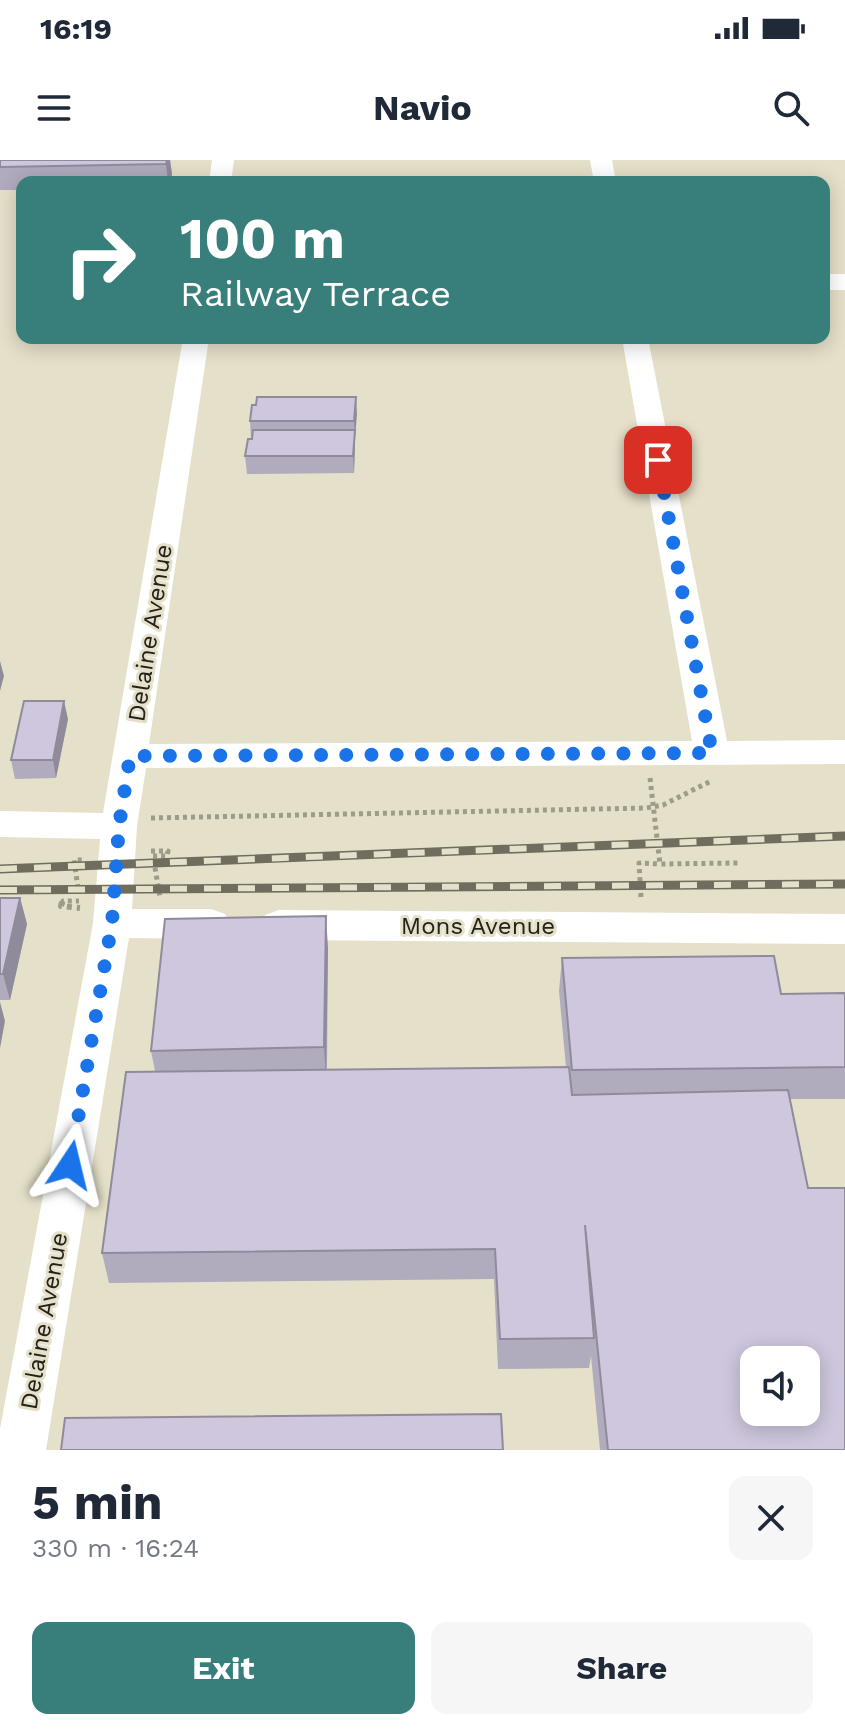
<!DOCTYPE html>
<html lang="en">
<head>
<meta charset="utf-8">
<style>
  :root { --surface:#fff; --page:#f6f6f7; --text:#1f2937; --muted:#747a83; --accent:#387f7b }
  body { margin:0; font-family:"Work Sans",sans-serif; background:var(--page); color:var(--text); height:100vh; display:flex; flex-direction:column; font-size:30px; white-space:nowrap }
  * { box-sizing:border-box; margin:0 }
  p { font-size:26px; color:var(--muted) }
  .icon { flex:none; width:44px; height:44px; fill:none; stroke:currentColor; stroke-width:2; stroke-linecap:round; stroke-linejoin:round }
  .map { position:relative; height:1290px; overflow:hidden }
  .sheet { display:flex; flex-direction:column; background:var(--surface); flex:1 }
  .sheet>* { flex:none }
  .top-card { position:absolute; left:16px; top:16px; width:814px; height:168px; border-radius:16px; box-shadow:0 4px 20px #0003; background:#387f7b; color:#fff; overflow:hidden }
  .buttons { position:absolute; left:740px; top:1186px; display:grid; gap:16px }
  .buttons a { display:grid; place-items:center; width:80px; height:80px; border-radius:16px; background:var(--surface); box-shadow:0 4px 20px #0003; font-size:40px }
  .pin { position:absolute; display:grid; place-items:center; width:68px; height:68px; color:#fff; margin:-34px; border-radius:16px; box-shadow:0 4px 12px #0006 }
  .me { position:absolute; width:88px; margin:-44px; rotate:10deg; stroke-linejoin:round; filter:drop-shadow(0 0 6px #0008) }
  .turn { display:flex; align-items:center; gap:28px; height:168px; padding:0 32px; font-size:36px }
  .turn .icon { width:104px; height:104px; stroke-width:2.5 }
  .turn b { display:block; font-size:56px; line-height:68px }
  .round { display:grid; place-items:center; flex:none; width:84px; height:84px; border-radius:16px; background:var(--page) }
  .headline { display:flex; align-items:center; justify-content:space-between; height:136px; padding:0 32px }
  h1 { font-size:48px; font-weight:700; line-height:60px }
  .button { display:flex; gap:16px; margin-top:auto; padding:16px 32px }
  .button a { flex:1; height:92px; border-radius:16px; background:var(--accent); color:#fff; font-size:32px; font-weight:700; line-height:92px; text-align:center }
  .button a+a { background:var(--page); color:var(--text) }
  .status { display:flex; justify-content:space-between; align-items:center; height:56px; padding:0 40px; background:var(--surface); direction:ltr }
  .status svg { height:22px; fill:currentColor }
  header { display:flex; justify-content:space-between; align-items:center; height:104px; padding:0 32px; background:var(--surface); font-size:36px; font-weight:700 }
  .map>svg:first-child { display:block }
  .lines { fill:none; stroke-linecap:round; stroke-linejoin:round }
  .path-far1 { stroke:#9f9b8a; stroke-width:5; stroke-dasharray:4 4; stroke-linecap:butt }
  .path { stroke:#9f9b8a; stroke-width:6; stroke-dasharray:5 5; stroke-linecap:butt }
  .street { fill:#fff; fill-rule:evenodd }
  .rail-casing { stroke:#706d5f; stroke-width:9 }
  .rail { stroke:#e5e0c9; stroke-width:6; stroke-dasharray:17; stroke-linecap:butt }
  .wall { fill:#b1abbe }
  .shaded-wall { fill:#908b9b }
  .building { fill:#cec7dd; stroke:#908b9b; stroke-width:2; fill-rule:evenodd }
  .route { stroke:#1a73e8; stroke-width:14; stroke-dasharray:0 25.2 }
  .labels { text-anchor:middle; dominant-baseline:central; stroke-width:6; stroke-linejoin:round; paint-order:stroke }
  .street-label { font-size:24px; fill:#232119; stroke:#e5e0c9 }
</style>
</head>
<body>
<div class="status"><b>16:19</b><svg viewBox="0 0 49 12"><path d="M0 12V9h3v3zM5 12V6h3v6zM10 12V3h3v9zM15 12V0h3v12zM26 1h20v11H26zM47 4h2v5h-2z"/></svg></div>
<header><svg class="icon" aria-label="menu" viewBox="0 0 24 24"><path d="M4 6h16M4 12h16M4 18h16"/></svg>Navio<svg class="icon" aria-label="search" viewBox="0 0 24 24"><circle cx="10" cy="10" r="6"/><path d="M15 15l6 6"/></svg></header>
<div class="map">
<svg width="845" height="1290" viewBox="0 0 845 1290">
  <rect width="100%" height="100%" fill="#e5e0c9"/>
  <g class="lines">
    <path class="path-far1" d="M650 618 660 704 738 703
      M151 658 646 648 663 645 711 621
      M151 691H168L167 696H153L160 737
      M78 728 74 700H84
      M641 737 639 703 660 704
      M62 744 63 741H79"/>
    <path class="path" d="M62 742 61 746 80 748"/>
    <path class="street" d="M212 0H234L231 22H209Z
      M590 0H612L616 22H594Z
      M824 114H845V130H824Z
      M183 178H209L149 584 692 581 622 178H648L727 581 845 580V604L146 608 137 666 132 749H211L225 754 230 764 225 774 211 779 129 778 46 1290H0V1269L93 763 100 679 0 677V651L103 653Z
      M279 750 845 754V784L279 780 265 775 260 765 265 755Z"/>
    <defs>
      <path id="rail" d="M0 709 845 676
        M0 730 845 724"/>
    </defs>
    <use href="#rail" class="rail-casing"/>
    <use href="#rail" class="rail"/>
  </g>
  <path class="wall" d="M0 0H170L172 14 170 22H22V30H0Z
    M356 237 354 313 247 314 245 296 251 279 250 261Z
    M68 559 56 618 15 619 11 600Z
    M0 738H20L27 764 10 840H0Z
    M328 788 327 910 566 907 559 831 562 798 781 834 845 833V939H790L845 1290H600L591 1196 589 1208 498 1209 494 1119 109 1123 102 1093 155 911 151 891Z"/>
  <path class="shaded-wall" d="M167 0H170L172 14 170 22H168L166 4Z
    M356 237 357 254 355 279 354 261Z
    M355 270V287L354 313 353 296Z
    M0 501 4 516 0 531Z
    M64 541 68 559 56 618 53 600Z
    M20 738 27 764 10 840 3 814Z
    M326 756 328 788 326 919 324 887Z
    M0 842 5 861 0 888Z"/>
  <path class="building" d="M0 0H167L166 4 0 7Z
    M257 237H356L354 261H250L252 245H256Z
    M253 270H355L353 296H245L248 279H252Z
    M24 541H64L53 600H11Z
    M0 738H20L3 814H0Z
    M326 756 324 887 151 891 165 759Z
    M774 796 781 834 845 833V907L572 910 562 798Z
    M569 907 572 935 788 930 808 1028H845V1290H608L585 1065 594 1178 500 1179 495 1089 102 1093 126 912ZM754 1200H806V1252H754Z
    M501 1254 503 1290H61L65 1258Z"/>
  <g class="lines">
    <path class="route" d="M70 1005 112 763 119 666 130 596 712 593 658 300"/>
  </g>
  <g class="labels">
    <g class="street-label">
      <text transform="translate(150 473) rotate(-81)">Delaine Avenue</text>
      <text x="478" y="766">Mons Avenue</text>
      <text transform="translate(44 1161) rotate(-80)">Delaine Avenue</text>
    </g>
  </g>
</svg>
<div class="buttons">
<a><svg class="icon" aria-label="sound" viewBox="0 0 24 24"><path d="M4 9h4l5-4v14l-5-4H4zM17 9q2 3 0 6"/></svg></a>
</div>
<div class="pin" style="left:658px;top:300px;background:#d93025"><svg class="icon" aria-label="arrive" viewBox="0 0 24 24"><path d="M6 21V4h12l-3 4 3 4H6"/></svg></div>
<svg class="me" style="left:70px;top:1005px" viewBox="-20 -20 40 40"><path d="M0-17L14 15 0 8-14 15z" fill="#1a73e8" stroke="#fff" stroke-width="4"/></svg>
<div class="top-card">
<div class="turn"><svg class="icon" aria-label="right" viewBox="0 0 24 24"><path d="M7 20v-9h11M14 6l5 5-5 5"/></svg><div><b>100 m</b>Railway Terrace</div></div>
</div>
</div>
<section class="sheet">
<div class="headline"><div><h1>5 min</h1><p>330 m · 16:24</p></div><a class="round"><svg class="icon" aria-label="close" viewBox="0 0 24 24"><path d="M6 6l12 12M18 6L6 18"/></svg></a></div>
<div class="button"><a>Exit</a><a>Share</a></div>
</section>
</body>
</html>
